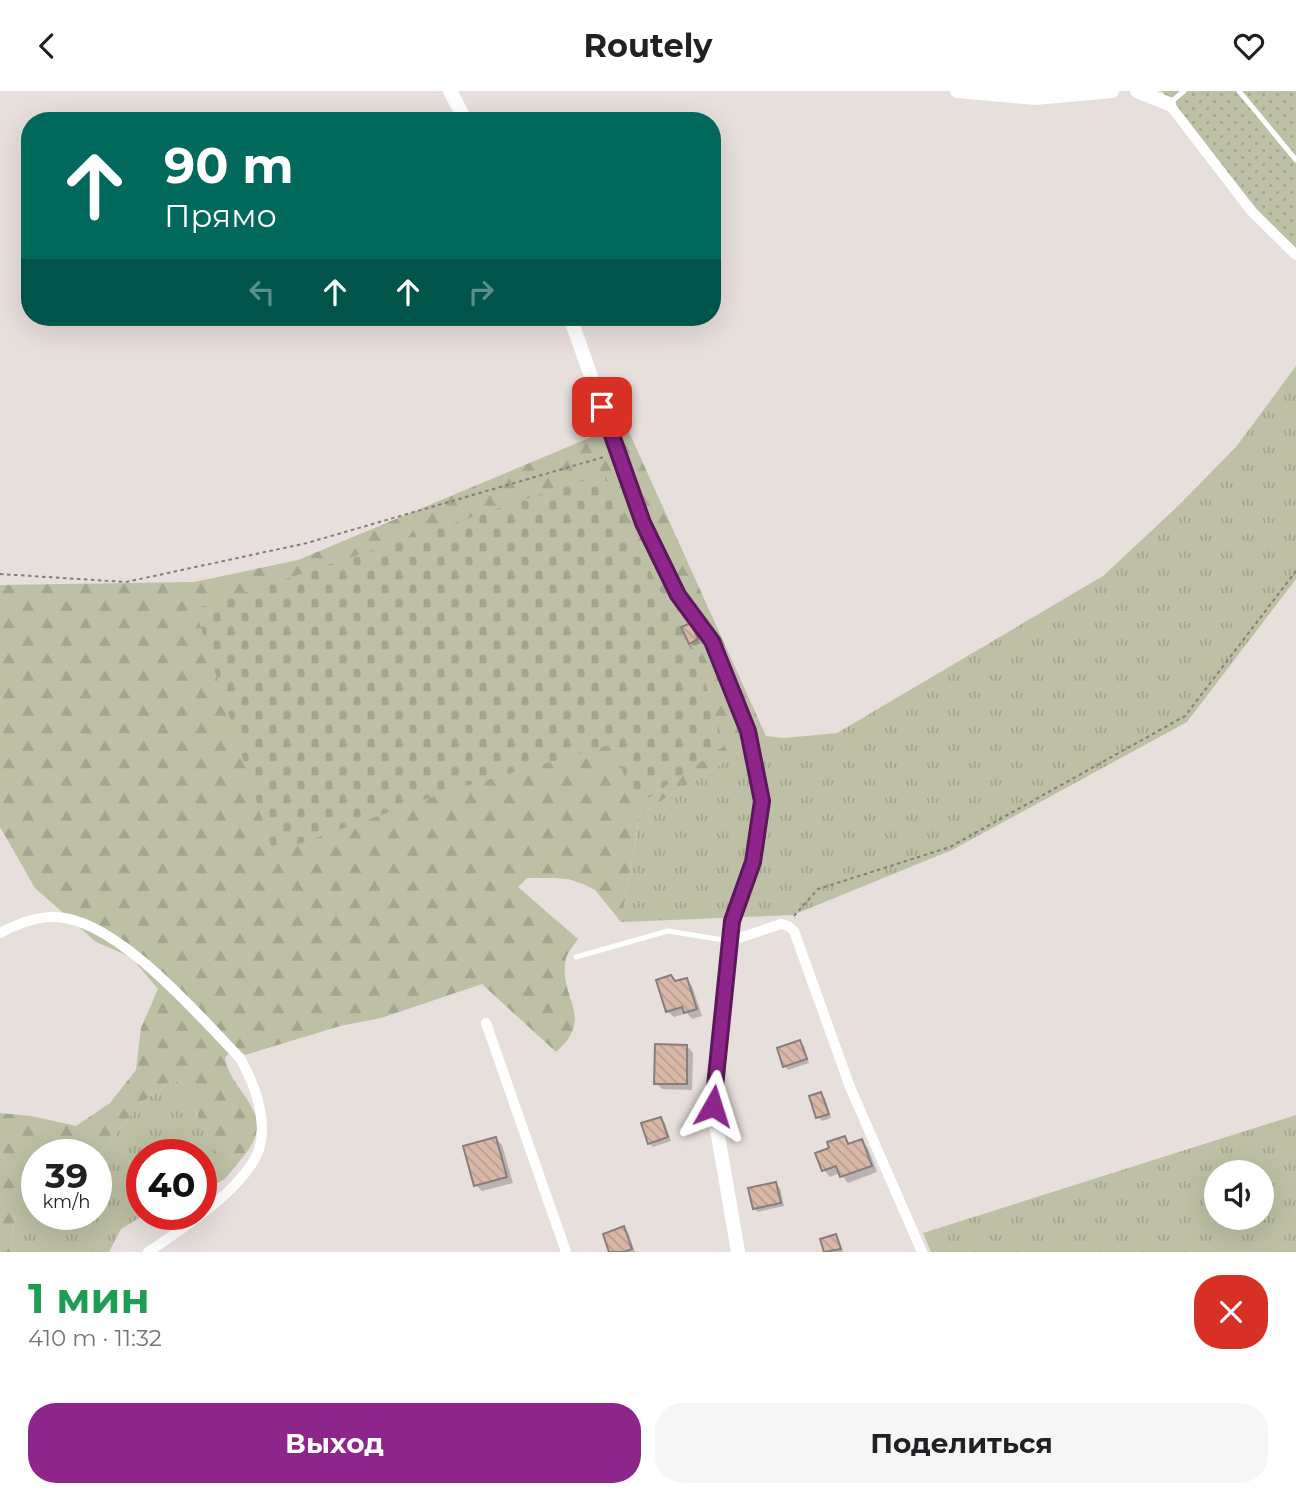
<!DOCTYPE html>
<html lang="ru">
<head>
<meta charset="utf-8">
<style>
  :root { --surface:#fff; --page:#f6f6f6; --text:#202124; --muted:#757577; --accent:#8d258b }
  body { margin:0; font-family:Montserrat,sans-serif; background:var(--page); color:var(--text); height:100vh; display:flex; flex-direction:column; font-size:26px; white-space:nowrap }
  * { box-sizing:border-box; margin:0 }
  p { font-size:23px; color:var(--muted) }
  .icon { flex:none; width:38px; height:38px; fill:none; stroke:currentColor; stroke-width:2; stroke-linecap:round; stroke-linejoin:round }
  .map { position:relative; height:1161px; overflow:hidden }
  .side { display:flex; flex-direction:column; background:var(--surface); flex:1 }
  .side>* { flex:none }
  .top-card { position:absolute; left:21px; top:21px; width:700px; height:214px; border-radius:28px; box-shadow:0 7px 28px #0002; background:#00695c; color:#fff; overflow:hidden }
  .tools { position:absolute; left:1204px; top:1069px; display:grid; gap:14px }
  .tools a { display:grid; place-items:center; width:70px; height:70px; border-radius:50%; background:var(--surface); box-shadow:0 7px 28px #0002; font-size:35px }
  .speed { position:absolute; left:21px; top:1048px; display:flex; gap:14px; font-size:35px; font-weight:700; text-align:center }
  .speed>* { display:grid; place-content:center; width:91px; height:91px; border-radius:50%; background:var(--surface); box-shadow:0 7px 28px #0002; line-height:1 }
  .speed small { font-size:18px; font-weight:400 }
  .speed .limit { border:10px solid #d22; background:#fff; color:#111 }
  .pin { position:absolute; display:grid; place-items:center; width:60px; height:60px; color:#fff; margin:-30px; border-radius:14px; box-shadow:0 4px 10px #0006 }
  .me { position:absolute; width:77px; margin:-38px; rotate:6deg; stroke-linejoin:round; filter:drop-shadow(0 0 5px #0008) }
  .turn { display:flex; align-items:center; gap:24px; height:147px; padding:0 28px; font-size:32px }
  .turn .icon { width:91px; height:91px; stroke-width:2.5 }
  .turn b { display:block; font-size:49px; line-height:60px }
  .lanes { display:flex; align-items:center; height:66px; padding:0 28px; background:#0003; justify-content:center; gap:35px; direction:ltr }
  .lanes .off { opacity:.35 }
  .round { display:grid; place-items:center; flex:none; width:74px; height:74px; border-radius:28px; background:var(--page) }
  .overview { display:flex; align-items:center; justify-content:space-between; height:119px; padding:0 28px }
  h1 { font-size:42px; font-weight:700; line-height:52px; color:#1e9e55 }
  .cta { display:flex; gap:14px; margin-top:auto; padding:14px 28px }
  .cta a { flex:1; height:80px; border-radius:28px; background:var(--accent); color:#fff; font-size:28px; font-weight:700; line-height:80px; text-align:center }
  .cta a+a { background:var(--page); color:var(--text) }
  header { display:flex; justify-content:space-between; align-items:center; height:91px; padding:0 28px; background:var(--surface); font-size:32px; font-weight:700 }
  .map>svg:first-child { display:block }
  .grass { fill:url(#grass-tufts); fill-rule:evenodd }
  .forest { fill:url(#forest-firs) }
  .cemetery { fill:url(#cemetery-stones) }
  .park { fill:url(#park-dots) }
  .shadow { fill:#0003 }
  .building { fill:url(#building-back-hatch); stroke:#867f7c; stroke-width:2 }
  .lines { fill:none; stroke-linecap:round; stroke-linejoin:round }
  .path { stroke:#837e7b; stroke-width:2; stroke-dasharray:3.5 3.5; stroke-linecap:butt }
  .lane { stroke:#fff; stroke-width:5 }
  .street { stroke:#fff; stroke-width:10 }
  .secondary { stroke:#fff; stroke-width:14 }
  .route-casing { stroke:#5c185a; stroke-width:18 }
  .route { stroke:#8d258b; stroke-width:12 }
</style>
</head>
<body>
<header><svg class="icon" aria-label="back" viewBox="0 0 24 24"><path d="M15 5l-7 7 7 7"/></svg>Routely<svg class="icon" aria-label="heart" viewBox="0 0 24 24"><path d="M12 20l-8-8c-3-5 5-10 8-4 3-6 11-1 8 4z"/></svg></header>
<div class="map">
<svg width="1296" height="1161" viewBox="0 0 1296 1161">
  <defs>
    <pattern id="grass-tufts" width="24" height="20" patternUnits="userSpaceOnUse" patternTransform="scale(1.75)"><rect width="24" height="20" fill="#bec0a5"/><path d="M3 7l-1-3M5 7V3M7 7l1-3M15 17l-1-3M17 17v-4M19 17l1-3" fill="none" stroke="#a3a58e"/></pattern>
    <pattern id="forest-firs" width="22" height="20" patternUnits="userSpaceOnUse" patternTransform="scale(1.75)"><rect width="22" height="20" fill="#bec0a5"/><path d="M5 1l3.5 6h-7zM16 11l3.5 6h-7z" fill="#a3a58e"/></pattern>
    <pattern id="cemetery-stones" width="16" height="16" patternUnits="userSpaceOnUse" patternTransform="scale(1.75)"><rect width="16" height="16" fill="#bec0a5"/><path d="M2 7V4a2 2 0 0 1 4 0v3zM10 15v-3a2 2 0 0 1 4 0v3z" fill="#a3a58e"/></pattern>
    <pattern id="park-dots" width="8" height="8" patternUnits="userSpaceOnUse" patternTransform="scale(1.75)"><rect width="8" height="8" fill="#bec0a5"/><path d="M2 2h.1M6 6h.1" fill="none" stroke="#a3a58e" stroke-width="1.8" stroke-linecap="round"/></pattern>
    <pattern id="building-back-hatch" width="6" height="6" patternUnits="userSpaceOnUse" patternTransform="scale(1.75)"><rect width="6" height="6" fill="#d8b7a6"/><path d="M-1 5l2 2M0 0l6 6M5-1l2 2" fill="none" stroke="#b99d8f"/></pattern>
  </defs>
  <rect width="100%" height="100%" fill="#e7dfdc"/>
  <path class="grass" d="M1296 275V488L1187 631 952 759 793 824 621 831 640 723 766 645 784 647 837 642 1103 485 1178 415 1236 356Z
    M176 990 189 996 194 1009 197 1025 230 1065 246 1062 225 1088 201 1100V1064H142V1124H144L121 1138 109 1161H10C14 1136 12 1110 37 1098V1124H96V1067L141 1012 164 995Z
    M1296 1024V1161H931L923 1142ZM1216 1082H1262V1127H1216Z"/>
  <path class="forest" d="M625 332 766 645 640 723 621 831 595 799 583 793 568 788 554 787H527L518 796 578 848C574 854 568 861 566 867 557 907 597 925 556 961L482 893 381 927 340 935 245 964 233 957 225 967C231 1003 278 1021 246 1062 237 1064 227 1067 218 1062 201 1052 196 1013 189 996L176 990 164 995 141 1012 96 1067V1064H37V1098C12 1110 14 1136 10 1161H0V1022L31 1025 76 1035 110 1012 136 979 141 937 158 898 131 866 96 851 35 797 0 736V494L194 491 298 469Z"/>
  <path class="cemetery" d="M604 382 659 498 698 566 724 655 635 716 613 653 452 699 273 762 195 518Z"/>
  <path class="park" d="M1162 0H1296V158L1257 118Z"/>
  <path class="shadow" d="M690 534 701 552 694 555 690 552Z
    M686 889 692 895 702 925 692 928 687 922 674 926 667 920 676 892Z
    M800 951 804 955 809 972 788 979 784 975Z
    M687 955 693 962 692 999 662 998 656 992Z
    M821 1003 825 1007 831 1027 822 1030 818 1026 811 1006Z
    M661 1028 665 1032 671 1050 653 1056 649 1052Z
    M845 1047 852 1054 862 1050 868 1057 877 1081 848 1092 840 1082 830 1086 824 1079 818 1063 831 1058Z
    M496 1048 502 1054 513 1092 482 1100 476 1094Z
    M776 1093 780 1097 784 1115 758 1121 754 1117Z
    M624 1137 628 1141 635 1161H611Z
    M835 1145 839 1149 843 1161H826L822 1149Z"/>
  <path class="building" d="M691 532 698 548 689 553 681 536Z
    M671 884 675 890 687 887 697 918 684 922 682 916 666 921 656 889Z
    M800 949 807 968 783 976 777 957Z
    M655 953 687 954V993H654Z
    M821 1001 829 1023 816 1027 809 1005Z
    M661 1026 668 1046 648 1053 641 1032Z
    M845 1045 848 1053 862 1048 872 1075 840 1086 836 1075 822 1080 815 1062 829 1057 827 1051Z
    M496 1046 507 1086 474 1095 463 1055Z
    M776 1091 781 1112 753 1118 748 1097Z
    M624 1135 632 1158 624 1161H609L603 1143Z
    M836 1143 841 1158 824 1161 820 1148Z"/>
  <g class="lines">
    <path class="path" d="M0 483 126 491 307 452 604 366
      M794 825 818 798 950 756 1185 625 1296 480"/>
    <path class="lane" d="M1239 0 1296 69
      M1171 11 1184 0
      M576 866 668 840 730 850"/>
    <path class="street" d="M1169 13 1252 121 1296 164
      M0 842C17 833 36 825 56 826 117 828 199 925 240 967 254 992 267 1026 260 1055 250 1094 181 1139 148 1161
      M730 850 781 833 788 835 794 840 850 996 922 1161
      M486 932 566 1161"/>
    <path class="secondary" d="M450 0 466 30
      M957 0 1035 7 1112 0
      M1137 0 1169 13
      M570 226 643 432 678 504 712 550 748 640 762 710 753 771 732 830 713 1015 738 1161"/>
  </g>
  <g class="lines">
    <defs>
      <path id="route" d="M602 316 643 432 678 504 712 550 748 640 762 710 753 771 732 830 713 1015"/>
    </defs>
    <use href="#route" class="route-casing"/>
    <use href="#route" class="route"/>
  </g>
</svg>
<div class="tools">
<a><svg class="icon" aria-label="sound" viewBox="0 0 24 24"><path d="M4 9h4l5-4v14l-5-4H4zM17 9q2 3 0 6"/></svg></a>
</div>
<div class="speed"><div>39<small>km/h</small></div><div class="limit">40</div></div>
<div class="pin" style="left:602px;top:316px;background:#d93025"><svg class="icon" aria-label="arrive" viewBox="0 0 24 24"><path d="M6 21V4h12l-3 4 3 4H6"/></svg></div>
<svg class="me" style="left:713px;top:1015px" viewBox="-20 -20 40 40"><path d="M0-17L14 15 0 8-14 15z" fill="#8d258b" stroke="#fff" stroke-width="4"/></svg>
<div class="top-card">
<div class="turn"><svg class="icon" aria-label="ahead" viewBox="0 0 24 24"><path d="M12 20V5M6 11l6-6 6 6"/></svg><div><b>90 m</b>Прямо</div></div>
<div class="lanes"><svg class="icon off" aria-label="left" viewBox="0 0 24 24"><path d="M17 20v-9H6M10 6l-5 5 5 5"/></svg><svg class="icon" aria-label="ahead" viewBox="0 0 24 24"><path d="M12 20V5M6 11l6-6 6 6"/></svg><svg class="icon" aria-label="ahead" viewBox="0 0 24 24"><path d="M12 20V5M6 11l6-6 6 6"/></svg><svg class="icon off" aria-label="right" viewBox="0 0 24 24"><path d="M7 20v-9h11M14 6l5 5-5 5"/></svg></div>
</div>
</div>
<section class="side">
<div class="overview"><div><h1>1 мин</h1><p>410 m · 11:32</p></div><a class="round" style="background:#d93025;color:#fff"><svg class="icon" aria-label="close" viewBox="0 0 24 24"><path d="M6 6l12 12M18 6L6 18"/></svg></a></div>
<div class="cta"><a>Выход</a><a>Поделиться</a></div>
</section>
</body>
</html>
